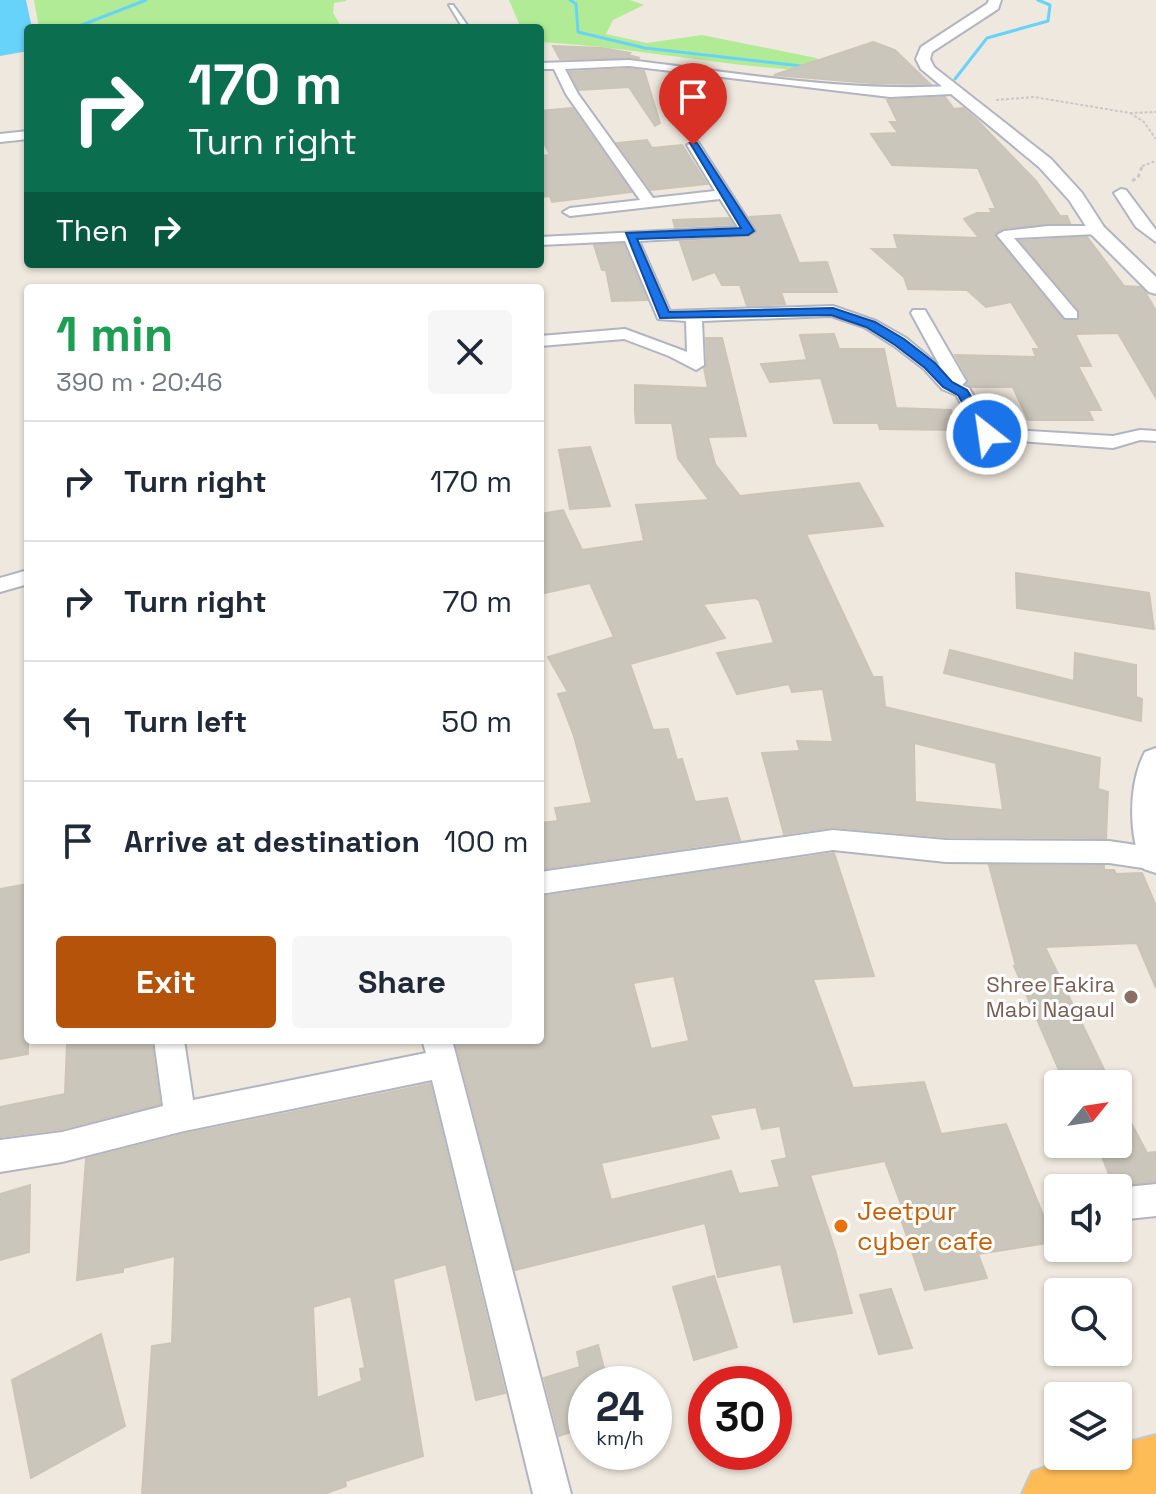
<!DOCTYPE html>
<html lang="en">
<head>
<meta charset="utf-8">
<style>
  :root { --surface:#fff; --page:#f6f6f7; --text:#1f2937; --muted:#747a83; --line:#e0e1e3; --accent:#b45309 }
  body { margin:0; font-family:"Space Grotesk",sans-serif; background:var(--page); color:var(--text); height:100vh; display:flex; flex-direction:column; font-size:30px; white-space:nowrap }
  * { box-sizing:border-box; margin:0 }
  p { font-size:26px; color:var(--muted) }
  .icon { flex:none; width:44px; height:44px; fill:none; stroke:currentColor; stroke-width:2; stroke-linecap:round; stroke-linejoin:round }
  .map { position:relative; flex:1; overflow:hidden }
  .panel { position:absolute; left:24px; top:284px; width:520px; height:760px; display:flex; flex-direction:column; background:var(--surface); border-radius:8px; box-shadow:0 2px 6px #0004 }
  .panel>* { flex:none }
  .guide { position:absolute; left:24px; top:24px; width:520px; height:244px; border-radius:8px; box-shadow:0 2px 6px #0004; background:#0b6e4f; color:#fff; overflow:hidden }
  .needle { width:52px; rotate:60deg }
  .tools { position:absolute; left:1044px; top:1070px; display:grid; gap:16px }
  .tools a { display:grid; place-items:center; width:88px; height:88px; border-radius:8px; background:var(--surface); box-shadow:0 2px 6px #0004; font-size:40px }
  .speed { position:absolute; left:568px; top:1366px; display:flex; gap:16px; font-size:40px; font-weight:700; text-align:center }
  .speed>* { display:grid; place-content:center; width:104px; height:104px; border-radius:50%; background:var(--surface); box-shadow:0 2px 6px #0004; line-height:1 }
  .speed small { font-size:20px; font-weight:400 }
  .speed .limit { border:12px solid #d22; background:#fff; color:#111 }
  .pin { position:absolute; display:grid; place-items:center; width:68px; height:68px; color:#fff; margin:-82px -34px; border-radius:50% 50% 50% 0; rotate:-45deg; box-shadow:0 0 8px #0007 }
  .pin .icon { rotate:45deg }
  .me { position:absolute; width:88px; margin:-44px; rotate:330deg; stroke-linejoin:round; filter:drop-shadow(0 0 6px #0008) }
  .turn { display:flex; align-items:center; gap:28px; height:168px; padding:0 32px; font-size:36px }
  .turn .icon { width:104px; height:104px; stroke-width:2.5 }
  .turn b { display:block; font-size:56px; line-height:68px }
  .then { display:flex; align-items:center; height:76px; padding:0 32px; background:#0003; gap:16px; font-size:30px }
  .round { display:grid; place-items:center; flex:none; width:84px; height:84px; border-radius:8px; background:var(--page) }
  .overview { display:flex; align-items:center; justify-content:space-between; height:136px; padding:0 32px }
  h1 { font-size:48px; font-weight:700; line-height:60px; color:#1e9e55 }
  .action { display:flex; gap:16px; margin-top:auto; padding:16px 32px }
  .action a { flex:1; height:92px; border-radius:8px; background:var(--accent); color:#fff; font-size:32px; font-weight:700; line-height:92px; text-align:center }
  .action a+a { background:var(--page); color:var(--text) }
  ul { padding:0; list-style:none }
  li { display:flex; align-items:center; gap:24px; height:120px; padding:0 32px; border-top:2px solid var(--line) }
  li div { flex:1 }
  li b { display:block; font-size:30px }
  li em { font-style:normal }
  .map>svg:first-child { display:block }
  .green { fill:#b2eb95 }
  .water { fill:#67d3fb }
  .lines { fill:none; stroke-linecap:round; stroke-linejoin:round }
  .stream { stroke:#67d3fb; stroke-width:3 }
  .building { fill:#cac6bc; stroke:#cbc4b7; stroke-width:2; fill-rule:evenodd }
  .service-casing { stroke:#b1b4c1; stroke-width:4 }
  .minor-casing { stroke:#b1b4c1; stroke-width:4 }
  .tertiary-casing { stroke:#b1b4c1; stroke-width:4 }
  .trunk-casing { stroke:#c8c8c8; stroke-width:4 }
  .path-far1 { stroke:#c8c8c8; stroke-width:2; stroke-dasharray:3 2; stroke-linecap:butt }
  .path { stroke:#c8c8c8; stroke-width:3; stroke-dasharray:4 3; stroke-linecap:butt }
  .service { fill:#fff; fill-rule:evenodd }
  .minor { fill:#fff; fill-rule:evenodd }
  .tertiary { fill:#fff; fill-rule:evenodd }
  .trunk { fill:#febc56; fill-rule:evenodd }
  .route { fill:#1a73e8; stroke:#114b97; stroke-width:2 }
  .education-dot { fill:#8d6e63; stroke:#fff; stroke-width:3 }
  .food-dot { fill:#e8710a; stroke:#fff; stroke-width:3 }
  .labels { text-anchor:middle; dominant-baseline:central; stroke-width:6; stroke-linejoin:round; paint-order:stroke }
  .education-label { font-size:22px; fill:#785e54; stroke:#fff; text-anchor:end }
  .near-food-label { font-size:26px; fill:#c56008; stroke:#fff; text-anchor:start }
</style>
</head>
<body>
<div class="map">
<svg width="1156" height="1494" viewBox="0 0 1156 1494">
  <rect width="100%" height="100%" fill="#efe8de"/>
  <path class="green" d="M34 0H346V1L334 3 333 13 342 28H39Z
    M509 0H630L644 5 613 20 606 34 647 43 702 35 816 58 821 62 817 71C724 67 633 47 540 42V28H521Z"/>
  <path class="water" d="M0 0H26L32 28H28V51L0 56Z"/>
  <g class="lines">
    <path class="stream" d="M570 0 576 4 578 32 645 48 810 67
      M74 28 146 0
      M955 79 987 38 1048 21 1050 5 1038 0"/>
  </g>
  <path class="building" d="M873 42 895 50 930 84 871 83 774 75Z
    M553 46 602 48 630 53 628 55 640 58 560 59Z
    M629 69 644 71 660 123 655 126 629 87 579 90 570 72Z
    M945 97 954 109 963 108 977 120 1036 181 1060 216H1067L1070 223 1004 228 994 234 1063 320H1079V310L1020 241 1087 237 1124 286 1140 287 1145 292 1156 311V398L1118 333 1075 334 1091 366H1078L1101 410H1088L1093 420H1028L1013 387H972L967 384 969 380 955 355 1036 357 1033 349H1040L1011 302 986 307 967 290 908 289 904 277 872 249H898L894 235 979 238 964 219 977 213H992L990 209H996L978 168 892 165 871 134 898 133 890 122H898L887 100Z
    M572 108 631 192 552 202 550 196 540 197V156L550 155 542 139 540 111Z
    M647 140 652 148 682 145 707 184 651 190 617 143Z
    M780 215 799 263 827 262 837 292H781L785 304 747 306 740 285H722L715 272 693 280 680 242 748 238 758 232 750 217Z
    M729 218 733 224 675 227 673 220Z
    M623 244 647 300 612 301 606 270H602L594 245Z
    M834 334 839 349H884L896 408 951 410 957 430 880 429 878 423H834L821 378 770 382 761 364 807 360 800 335Z
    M706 338H722L746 436 708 437 715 464 740 496 859 483 883 526 806 534 873 677H882L885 707 1100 758 1098 789 1108 792 1106 838 946 837 833 827 784 834 762 753 800 751 797 741 833 742 823 689 792 692 789 684 737 694 717 653 774 643 759 600 755 598 703 604 725 638 630 664 653 730 668 729 677 760 682 759 695 802 727 798 740 840 540 869V823L558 821 555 808 592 803 574 736 558 694 568 692 548 657 614 637 590 583 540 594V514L563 510 582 550 644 541 636 505 709 500 678 458 672 423H636L635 412V385L708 388 704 368 707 365ZM914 743 996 763 1003 810 915 802Z
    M590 447 610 506 570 509 559 450Z
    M1016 573 1149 593 1154 629 1017 608Z
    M950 650 1074 681 1075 653 1136 665V697L1142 699 1141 721 944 673Z
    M834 853 874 976 813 979 853 1088 924 1082 941 1134 1006 1124 1054 1242 978 1254 987 1278 925 1290 900 1216 905 1215 885 1161 810 1175 835 1250 852 1313 794 1322 781 1264 718 1277 705 1223 515 1270 455 1040H540V897ZM674 976 689 1041 651 1049 633 983ZM756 1107 762 1129 780 1126 787 1158 772 1161 780 1187 739 1194 731 1171 611 1200 601 1163 719 1138 710 1115Z
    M989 865 1104 866V870H1114L1116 874 1142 873 1156 906V988L1137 943 1045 947 1111 1084H1065L1014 966H1016Z
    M28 884V1054L0 1059V889Z
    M84 1040H151L160 1104 61 1129 0 1137V1107L65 1094 67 1044Z
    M430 1084 505 1393 476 1400 446 1264 393 1279 423 1456 345 1481 346 1486 324 1494H142L152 1346 172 1343 175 1256 123 1268V1272L77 1280 86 1159 181 1135ZM351 1296 365 1368 360 1369 362 1381 317 1398 313 1307Z
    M1118 1098 1147 1153 1156 1152V1181L1114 1187 1097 1144H1118Z
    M30 1185 29 1252 0 1260V1194Z
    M714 1276 737 1347 694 1360 673 1287Z
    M891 1289 912 1348 879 1354 860 1295Z
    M101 1334 125 1426 31 1478 12 1380Z
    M598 1345 608 1384H586V1427L559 1436 544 1378 580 1367 577 1352Z"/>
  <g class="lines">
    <defs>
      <path id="service" d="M449 5H453L469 28H463Z"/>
      <path id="minor" d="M629 60C736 73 844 92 952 86L958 90 952 94 890 97 629 66 565 69 578 94 653 198 715 191 687 145 698 142 755 231 748 235 639 241 670 311 833 306 876 321 906 338 940 366 911 313 913 310H925L966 381 962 385 969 388 993 429 1113 436 1140 430 1156 431V441L1140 440 1113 448 981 438 956 395 942 389 924 369 894 346 864 327 831 316 702 321 704 365 696 370 669 356 624 339 540 346V336L625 329 687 352 686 321 658 319 625 241 540 245V237L738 227 720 199 570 216 563 212 570 208 640 200 566 94 554 69H540V63Z
        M28 131V139L0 142V134Z
        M1121 189 1126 190 1156 230V242L1136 227 1114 193Z
        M1048 226H1097L1104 230 1097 234 1014 238 1077 312V318H1065L997 235 1004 231Z
        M28 570V584L0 592V578Z
        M833 830 946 840 1109 841 1156 848V870L1109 863 946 862 833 850 540 894V872Z
        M154 1040H184L193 1100 426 1053 422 1040H452L571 1494H533L432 1080 180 1132 62 1162 0 1172V1140L62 1132 163 1106Z
        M1156 1184V1216L1118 1220 1117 1188Z"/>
      <path id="tertiary" d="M989 0H1001L998 9 932 52 930 59 934 67 1051 159 1082 193 1104 227 1156 277V294L1149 292 1091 234 1069 200 1039 167 921 69 916 59 921 47 987 4Z
        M1156 748V873L1144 869C1128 837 1128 784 1145 752Z"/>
      <path id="trunk" d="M1156 1435V1494H1022L1032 1472 1078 1456H1118V1445Z"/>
    </defs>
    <use href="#service" class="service-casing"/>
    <use href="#minor" class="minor-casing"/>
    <use href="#tertiary" class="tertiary-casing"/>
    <use href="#trunk" class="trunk-casing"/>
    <path class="path-far1" d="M996 100 1034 97 1130 113 1156 112
      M1130 113 1144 122 1156 139
      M1142 166 1156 161"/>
    <path class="path" d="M1132 181 1138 177 1143 164"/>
    <use href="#service" class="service"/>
    <use href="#minor" class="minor"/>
    <use href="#tertiary" class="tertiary"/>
    <use href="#trunk" class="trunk"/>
  </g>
  <path class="route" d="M690 143H697L754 231 748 235 637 239 669 312 833 308 875 322 904 339 935 363 952 382 967 390 994 434 992 437H982L958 395 943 387 925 368 895 345 866 327 831 315 660 318 626 233 741 228Z"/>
  <circle class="education-dot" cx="1131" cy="997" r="8"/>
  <circle class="food-dot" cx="841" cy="1226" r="8"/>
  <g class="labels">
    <g class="education-label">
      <text x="1115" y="984">Shree Fakira<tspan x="1115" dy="25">Mabi Nagaul</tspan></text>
    </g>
    <g class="near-food-label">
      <text x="857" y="1211">Jeetpur<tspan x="857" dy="30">cyber cafe</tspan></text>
    </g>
  </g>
</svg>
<div class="tools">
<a><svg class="needle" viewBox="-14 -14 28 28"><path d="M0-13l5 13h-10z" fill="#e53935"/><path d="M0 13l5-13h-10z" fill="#747a83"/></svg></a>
<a><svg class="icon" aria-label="sound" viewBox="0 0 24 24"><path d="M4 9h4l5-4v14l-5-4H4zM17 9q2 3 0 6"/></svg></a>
<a><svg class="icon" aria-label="search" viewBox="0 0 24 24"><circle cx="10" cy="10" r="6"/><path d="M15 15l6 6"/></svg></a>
<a><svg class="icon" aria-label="layers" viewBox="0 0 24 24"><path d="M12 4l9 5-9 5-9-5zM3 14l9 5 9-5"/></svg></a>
</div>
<div class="speed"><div>24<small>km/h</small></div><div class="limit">30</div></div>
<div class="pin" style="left:693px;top:145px;background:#d93025"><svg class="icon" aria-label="arrive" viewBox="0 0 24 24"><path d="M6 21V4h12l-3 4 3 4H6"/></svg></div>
<svg class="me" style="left:987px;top:434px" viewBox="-20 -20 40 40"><circle r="17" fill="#1a73e8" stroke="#fff" stroke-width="3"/><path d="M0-11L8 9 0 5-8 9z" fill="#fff"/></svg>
<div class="guide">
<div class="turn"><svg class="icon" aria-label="right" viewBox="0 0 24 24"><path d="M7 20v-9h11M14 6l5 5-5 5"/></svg><div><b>170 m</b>Turn right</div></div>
<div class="then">Then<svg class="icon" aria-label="right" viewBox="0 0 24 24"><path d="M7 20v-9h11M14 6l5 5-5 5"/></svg></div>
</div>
<section class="panel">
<div class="overview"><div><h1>1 min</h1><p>390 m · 20:46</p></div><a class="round"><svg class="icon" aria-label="close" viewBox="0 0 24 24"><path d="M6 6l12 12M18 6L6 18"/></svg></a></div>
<ul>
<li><svg class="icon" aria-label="right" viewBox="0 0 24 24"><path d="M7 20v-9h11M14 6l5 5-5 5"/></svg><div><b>Turn right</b></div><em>170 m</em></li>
<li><svg class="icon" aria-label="right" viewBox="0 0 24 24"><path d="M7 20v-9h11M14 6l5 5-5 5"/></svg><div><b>Turn right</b></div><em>70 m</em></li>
<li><svg class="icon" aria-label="left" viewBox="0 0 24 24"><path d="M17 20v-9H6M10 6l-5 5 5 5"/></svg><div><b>Turn left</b></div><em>50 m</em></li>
<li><svg class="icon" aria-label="arrive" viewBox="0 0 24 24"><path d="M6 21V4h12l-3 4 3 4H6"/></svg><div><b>Arrive at destination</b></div><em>100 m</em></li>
</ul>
<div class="action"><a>Exit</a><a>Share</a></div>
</section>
</div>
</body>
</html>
